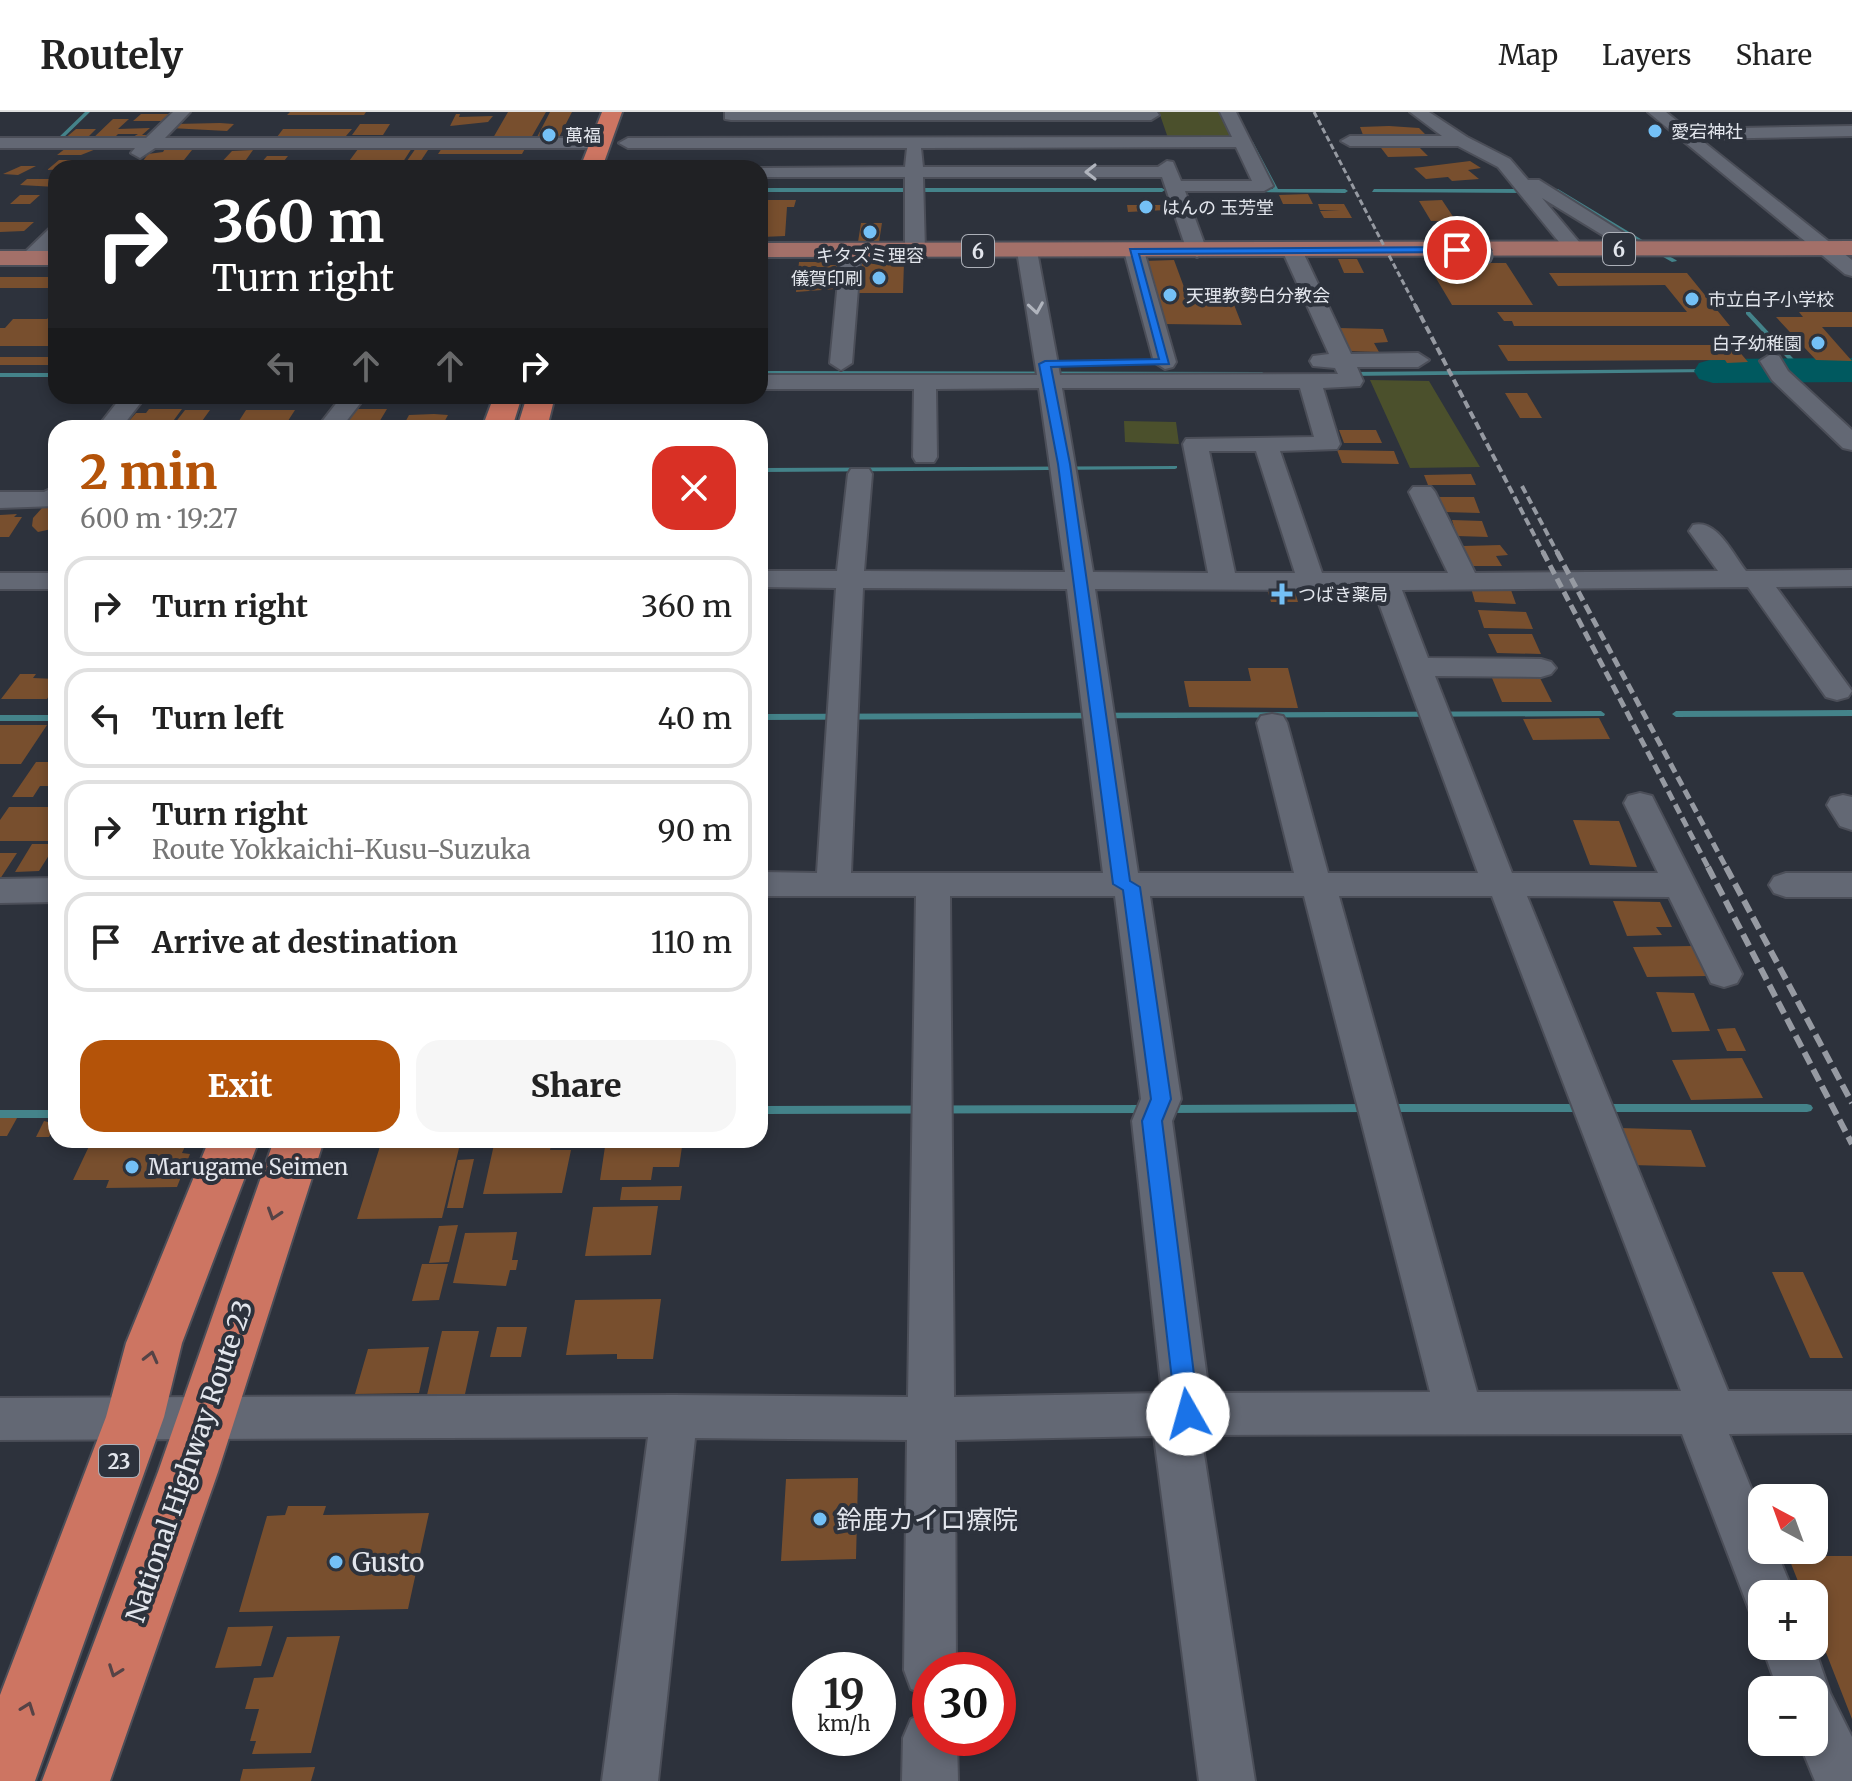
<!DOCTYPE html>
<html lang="en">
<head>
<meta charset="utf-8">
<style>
  :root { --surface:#fff; --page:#f6f6f6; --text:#222; --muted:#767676; --line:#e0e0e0; --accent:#b45309 }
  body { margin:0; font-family:Merriweather,"Noto Sans JP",serif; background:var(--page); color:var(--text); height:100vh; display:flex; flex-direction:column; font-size:30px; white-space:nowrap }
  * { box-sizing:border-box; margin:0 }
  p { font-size:26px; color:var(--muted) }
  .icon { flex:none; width:44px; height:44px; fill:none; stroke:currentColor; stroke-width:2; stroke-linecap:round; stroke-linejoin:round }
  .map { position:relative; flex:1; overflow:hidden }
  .details { position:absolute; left:48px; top:308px; width:720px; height:728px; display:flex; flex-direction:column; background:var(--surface); border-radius:24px; box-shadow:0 4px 12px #0003 }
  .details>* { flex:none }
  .guide { position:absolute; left:48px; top:48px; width:720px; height:244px; border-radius:24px; box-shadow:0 4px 12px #0003; background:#202124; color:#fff; overflow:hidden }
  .needle { width:52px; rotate:319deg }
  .tools { position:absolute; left:1748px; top:1372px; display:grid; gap:16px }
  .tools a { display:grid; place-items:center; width:80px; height:80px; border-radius:16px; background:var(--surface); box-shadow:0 4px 12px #0003; font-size:40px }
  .speed { position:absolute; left:792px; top:1540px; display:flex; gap:16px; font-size:40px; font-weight:700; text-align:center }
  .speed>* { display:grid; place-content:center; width:104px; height:104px; border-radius:50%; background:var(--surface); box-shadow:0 4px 12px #0003; line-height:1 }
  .speed small { font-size:20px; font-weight:400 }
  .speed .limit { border:12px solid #d22; background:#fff; color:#111 }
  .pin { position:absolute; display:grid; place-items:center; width:68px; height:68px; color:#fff; margin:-34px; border:4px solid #fff; border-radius:50%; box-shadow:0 2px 8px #0007 }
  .me { position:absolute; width:88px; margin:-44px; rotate:353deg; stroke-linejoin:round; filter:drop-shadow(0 0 6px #0008) }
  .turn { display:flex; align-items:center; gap:28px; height:168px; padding:0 32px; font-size:36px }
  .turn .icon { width:104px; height:104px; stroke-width:2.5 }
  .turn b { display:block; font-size:56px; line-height:68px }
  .lanes { display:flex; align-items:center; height:76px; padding:0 32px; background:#0003; justify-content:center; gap:40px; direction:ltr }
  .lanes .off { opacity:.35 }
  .round { display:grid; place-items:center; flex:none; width:84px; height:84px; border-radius:24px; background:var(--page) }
  .summary { display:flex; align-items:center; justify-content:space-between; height:136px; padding:0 32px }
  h1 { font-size:48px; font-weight:800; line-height:60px; color:var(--accent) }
  .action { display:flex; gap:16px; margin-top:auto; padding:16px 32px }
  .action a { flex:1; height:92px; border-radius:24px; background:var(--accent); color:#fff; font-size:32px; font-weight:800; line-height:92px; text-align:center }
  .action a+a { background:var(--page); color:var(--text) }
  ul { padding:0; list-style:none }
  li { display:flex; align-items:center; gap:24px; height:100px; margin:0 16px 12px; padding:0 16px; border:4px solid var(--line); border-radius:24px }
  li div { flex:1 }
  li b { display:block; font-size:30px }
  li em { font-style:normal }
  header { display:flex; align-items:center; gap:48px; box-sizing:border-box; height:112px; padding:0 40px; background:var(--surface); border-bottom:2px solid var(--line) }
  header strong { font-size:38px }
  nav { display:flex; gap:44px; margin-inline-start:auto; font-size:28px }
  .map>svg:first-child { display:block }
  .green { fill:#4b502c }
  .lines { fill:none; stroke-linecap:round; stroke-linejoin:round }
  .stream { fill:#44838a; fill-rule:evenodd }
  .river { fill:#00595f; fill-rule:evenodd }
  .building { fill:#784f2e }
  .minor-casing { stroke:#4b4e58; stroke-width:4 }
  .major-casing { stroke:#4b4e58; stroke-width:4 }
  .highway-casing { stroke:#4b4e58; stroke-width:4 }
  .minor { fill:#636874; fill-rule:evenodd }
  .major { fill:#a37069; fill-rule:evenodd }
  .highway { fill:#cd7562; fill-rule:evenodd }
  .rail-far3 { stroke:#969aa2; stroke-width:3; stroke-dasharray:6 3; stroke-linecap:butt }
  .rail-far2 { stroke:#969aa2; stroke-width:4; stroke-dasharray:8 4; stroke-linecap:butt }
  .rail-far1 { stroke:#969aa2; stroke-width:5; stroke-dasharray:10 5; stroke-linecap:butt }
  .rail { stroke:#969aa2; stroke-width:6; stroke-dasharray:13 6; stroke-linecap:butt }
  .minor-bridge-casing { stroke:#4b4e58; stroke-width:21; stroke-linecap:butt }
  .minor-bridge { stroke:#636874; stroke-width:19 }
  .oneway { stroke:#b0b4bd }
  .oneway2 { stroke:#554346 }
  .route { fill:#1a73e8; stroke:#114b97; stroke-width:2 }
  .poi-dot { fill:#74c0f6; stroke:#2d323c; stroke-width:3 }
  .labels { text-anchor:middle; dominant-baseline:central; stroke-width:8; stroke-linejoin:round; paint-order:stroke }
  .far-poi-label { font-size:18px; fill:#e3e6ed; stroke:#2d323c; text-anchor:start }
  .shield { fill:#2d323c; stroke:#acb0b8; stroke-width:2 }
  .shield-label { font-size:20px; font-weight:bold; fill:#e3e6ed }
  .poi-label { font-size:22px; fill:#e3e6ed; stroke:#2d323c; text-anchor:start }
  .near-street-label { font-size:26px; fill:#e3e6ed; stroke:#2d323c }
  .near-poi-label { font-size:26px; fill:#e3e6ed; stroke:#2d323c; text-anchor:start }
</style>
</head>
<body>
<header>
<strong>Routely</strong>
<nav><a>Map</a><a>Layers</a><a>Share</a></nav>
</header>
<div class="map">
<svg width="1852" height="1669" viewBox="0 0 1852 1669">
  <rect width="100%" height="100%" fill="#2d323c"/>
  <path class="green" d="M1159 0H1225L1236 24 1232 27 1168 26Z
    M1370 268 1429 269 1480 355 1410 356Z
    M1124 309 1176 310 1179 332 1125 330Z"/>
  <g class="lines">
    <path class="stream" d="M85 0H90L59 30H47V28H56Z
      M1249 29 1253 30 1278 77H1345L1348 79 1345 81 1253 80 1255 77H1273Z
      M760 76H1162L1165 78 1162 80H760Z
      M1544 76 1558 77 1649 132 1644 133 1555 80 1542 79Z
      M1374 77H1528L1531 79 1528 81 1372 80Z
      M1660 139 1676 148 1677 149 1672 150 1658 142 1657 141Z
      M1746 200H1750L1803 257V259H1799L1746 202Z
      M1713 257 1716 259 1715 260 1346 264 1343 262 1346 260Z
      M760 259 1262 260 1265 262 1262 264 760 263Z
      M0 261H56V265H0Z
      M1177 354V356L1175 357 760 360V356Z
      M1852 598V604L1676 605 1672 602 1676 599Z
      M1601 599 1605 602 1604 604 760 608V602Z
      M0 603H56V609H0Z
      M1370 992 1374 993 1376 996 1374 999 1370 1000 1166 1001 1162 1000 1160 997 1162 994 1166 993Z
      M1386 992H1586L1590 993 1592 996 1590 999 1586 1000H1386L1382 999 1380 996 1382 993Z
      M1602 992H1807L1811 993 1813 996 1811 999 1807 1000H1602L1598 999 1596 996 1598 993Z
      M1150 993 1154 994 1156 997 1154 1000 1150 1001 760 1002V994Z
      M0 998H56V1006H0Z"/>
    <path class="river" d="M1852 246V270L1713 271 1699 267 1694 259 1699 251 1713 247Z"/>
  </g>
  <path class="building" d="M290 0H366L364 3H287Z
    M508 0H546L531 26H493Z
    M550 0H572L558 27H536Z
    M141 2H172L165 9H133Z
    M456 2H460L459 5 493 4 488 10 450 14Z
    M113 7H129L118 17 150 16 142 23H150L144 29H126L138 22H118L112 28 90 29Z
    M220 11 234 12 227 19 170 16 175 12Z
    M360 12H390L383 23H352Z
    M1389 14 1419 16 1425 22 1363 23 1360 15Z
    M76 17H96L86 27 63 28Z
    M283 17H352L346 24 277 25Z
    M1415 31 1428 44 1388 45 1378 32Z
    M167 33H196L184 48 143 49 148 42 163 40Z
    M361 33 412 36 399 56H344Z
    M444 33H527L522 42H438Z
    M430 35 416 56H402L416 36Z
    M66 36 89 35 96 37 81 43H57Z
    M253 38 241 55H217L232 39Z
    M267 44H288L284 49H290L285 55H262L265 51H261Z
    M59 48H100L91 56 47 58Z
    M1470 49 1481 56 1468 58 1479 67 1452 69 1448 65 1426 67 1414 56Z
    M21 54H36L18 63 3 62Z
    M27 67H56V75L20 73Z
    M1308 82 1313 92H1283L1279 83Z
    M20 83H40L30 92H10Z
    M764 88H796L794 95H787L785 124 760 125Z
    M1442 88 1456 109H1431L1419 89Z
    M1318 92H1344L1352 106H1324L1320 99 1340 98H1320Z
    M1127 93H1164L1166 98 1128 100Z
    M0 110H34L24 119 0 120Z
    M861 111H882L879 130H858Z
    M1439 120H1460L1468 131H1445Z
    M856 145H877V151L904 150 903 181H853Z
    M1338 147H1357L1364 161H1344Z
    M1174 148 1188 186H1197L1196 181 1219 180 1223 184 1231 185 1242 213 1162 212 1144 149Z
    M799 150H828V153H837L835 177 796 180Z
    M1427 151H1506L1533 193H1452Z
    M1549 161H1687L1730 214H1514L1512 209H1504L1497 200H1687L1665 173 1558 174Z
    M0 165H56V176H0Z
    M56 198V210L51 215H56V234H0V216H5L13 207H47Z
    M1799 200H1852V215H1822L1852 249 1816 248 1776 205H1803Z
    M1338 216 1383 217 1388 230 1374 231 1379 240 1346 239Z
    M1712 231H1732L1748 250 1727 251 1725 248 1508 249 1498 233H1714Z
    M0 245H56V253H0Z
    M1505 281H1527L1542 306H1520Z
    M245 284H293L290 288 264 290 242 288Z
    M300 284H326L321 292H295Z
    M459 284H483L480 292H455Z
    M149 297H182L171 312 129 309 136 301H146Z
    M353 297H387L378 312H345Z
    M185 298H210L197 316H171Z
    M246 298H295L286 312H237Z
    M434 302 448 303 441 316H402L409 303Z
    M296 308H319L314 316H291Z
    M1339 318H1376L1382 331H1344Z
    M1337 338 1394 339 1399 352 1342 351Z
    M1471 362 1476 373H1428L1424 363Z
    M1438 385H1474L1480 401 1444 400Z
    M42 396H56V416L38 420 32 414 33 406Z
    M17 402 14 405H22L9 425H0V403Z
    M1452 408 1482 409 1488 425 1457 424Z
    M1500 433 1508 443 1496 444 1502 454H1469L1463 434Z
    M1266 474H1293L1298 490H1271Z
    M1471 476 1511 478 1516 492 1475 490Z
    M1478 498 1526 500 1533 517 1484 516Z
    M1488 522H1532L1541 542 1497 541Z
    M1248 556H1288L1298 596 1189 595 1184 569H1251Z
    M20 562H36L33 566 56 567V573L47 587H1Z
    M1492 566H1540L1552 590H1502Z
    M1599 606 1610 627 1533 628 1523 607Z
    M0 613H47L21 652H0Z
    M36 650H56V674H40L33 685H12Z
    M9 695H56V729H0V708Z
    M1573 708 1619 709 1637 755 1590 753Z
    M32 732H56L39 759 15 760Z
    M0 741H17L0 767Z
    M1613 789 1660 790 1672 815H1656L1662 823 1627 824Z
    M1692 834 1707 864 1647 865 1633 835Z
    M1656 880 1694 881 1710 919 1672 920Z
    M1735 916 1746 939H1727L1717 917Z
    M1742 946 1763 986 1691 988 1672 948Z
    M0 1006H17L7 1024H0Z
    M44 1009 56 1012 49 1025H36Z
    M1619 1016 1691 1018 1706 1055 1631 1053Z
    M92 1028H188L182 1041 190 1042 177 1075 106 1076 109 1068H73Z
    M382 1028H461L442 1106 357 1107Z
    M495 1028H552L550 1038H571L562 1081 483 1082Z
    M606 1028H683L679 1055H653L651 1068H600Z
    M474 1047 463 1096H447L458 1048Z
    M682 1074 680 1088H620L622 1075Z
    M658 1094 651 1143 585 1144 593 1095Z
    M458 1113 449 1150 429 1151 439 1114Z
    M517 1120 512 1148H518L516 1158H510L506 1174 453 1171 465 1121Z
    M422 1152H448L439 1188 412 1189Z
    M1772 1160H1803L1843 1246H1810Z
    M661 1187 653 1247H617V1242L566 1243 575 1188Z
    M497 1215H527L521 1245H490Z
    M442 1219H479L465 1282 427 1283Z
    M429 1235 419 1281 355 1282 368 1237Z
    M858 1366 856 1447 781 1449 786 1367Z
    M288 1394H326L323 1403 429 1401 408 1497 239 1500 267 1404 285 1403Z
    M1788 1444H1852V1607L1814 1510V1482H1803Z
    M273 1514 261 1554 215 1556 228 1515Z
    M340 1524 311 1641 252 1642 256 1629H250L259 1597H245L254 1566 273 1565 287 1525Z
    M315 1655 311 1669H240L243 1657Z"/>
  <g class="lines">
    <defs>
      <path id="minor" d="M173 0H190L165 26H601L610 31 601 36H155L140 46 131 41 135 36H0V26H146Z
        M725 0H1157L1159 3 1151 8H731L725 7Z
        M1220 0H1236L1273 74 1264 79H1185L1207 139 1197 145 1187 139 1162 65H923L925 139 915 145 905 139V65H760V56H754L905 55 907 36H628L619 31 628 26 1232 25ZM1236 35 1252 69H1181L1173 50 1167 49 1158 55H923L921 36Z
        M1410 0H1429L1467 25 1510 47 1528 68H1539L1649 137 1646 141H1632L1542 86 1585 137 1582 141H1568L1498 55 1458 34H1350L1341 29 1350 24H1442Z
        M1648 0H1666L1687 17 1852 14V24L1700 27 1852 148V164L1845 162Z
        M56 115V132L37 150H23L20 146 23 142 49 117Z
        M1292 132 1302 138 1351 242 1418 241 1429 248 1418 255H1357L1363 269 1360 274 1323 276 1340 332 1337 337 1280 339 1322 461H1448L1409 380 1413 375H1431L1435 380 1475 461 1718 459 1689 419 1693 413C1717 407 1732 441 1746 459L1852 458V474L1776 475 1852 579 1848 585 1837 588 1826 585 1748 475 1402 478 1428 546 1541 547 1551 550 1556 556 1551 562 1541 565 1435 564 1512 761H1658L1624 691 1628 684 1640 681 1652 684 1742 862 1737 871 1724 875 1711 871 1669 785 1527 784 1728 1279H1852V1321L1729 1322 1762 1403V1438H1776L1794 1482H1762V1505L1750 1500 1682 1322 1201 1323 1255 1669H1199L1154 1324 955 1328 956 1558H930V1584L911 1577 904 1558 907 1328 695 1326 658 1669H602L648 1325 0 1328V1286L674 1283 908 1285 916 784H760V760L817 761 836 476 760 475V459H837L848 362 851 357H869L872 362 864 459 1065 460 1039 276 936 277 937 345 934 350H916L913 345 914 277H760V263H1037L1017 139 1027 133 1037 139 1060 263 1338 262 1335 256 1313 254 1310 249 1313 244 1329 242 1282 138ZM1062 276H1300L1314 325 1186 327 1183 332 1208 461 1093 460ZM1209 339H1256L1295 461H1235ZM863 476 1067 477 1103 761H851ZM1095 477 1374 478 1478 761H1328L1287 611 1283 604 1272 602 1261 604 1257 611 1294 761H1138ZM950 784H1115L1141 987 1132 1009 1162 1281 954 1285ZM1150 784H1304L1430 1280 1209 1281 1172 1009 1181 987ZM1339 784H1492L1681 1279 1477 1280Z
        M851 133 861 139 852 251 841 258 830 251 841 139Z
        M1134 133 1144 139 1176 250 1173 255 1165 257 1154 250 1124 139Z
        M1771 242 1779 244 1788 259 1852 318V338L1843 336 1772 268 1760 249Z
        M122 284H146L121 316H97Z
        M342 284H366L341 316H317Z
        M56 374V394L0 396V380H44Z
        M0 461H56V477H0Z
        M1843 683 1852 685V718L1840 714 1827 693 1831 686Z
        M1786 761H1852V785H1786L1774 781 1769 773 1774 765Z
        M56 766V790L0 791V767Z
        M1762 1534H1814L1830 1581 1852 1625V1669H1815L1799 1630H1814V1578H1778Z
        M930 1599V1626H957L958 1669H902L903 1626 911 1607Z"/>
      <path id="major" d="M1852 129V143L760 145V131Z
        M0 139H56V153H0Z"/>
      <path id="highway" d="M602 0H622L602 56H580Z
        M494 284H522L512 316H482Z
        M527 284H555L547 316H517Z
        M209 1028H259L182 1231 164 1305 35 1669H0V1583L106 1305 126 1231Z
        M274 1028H324L218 1360 110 1669H42L158 1360Z"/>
    </defs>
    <use href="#minor" class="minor-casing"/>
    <use href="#major" class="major-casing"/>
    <use href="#highway" class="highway-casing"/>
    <use href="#minor" class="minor"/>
    <use href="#major" class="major"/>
    <use href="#highway" class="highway"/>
    <path class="rail-far3" d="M1314 0 1416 195"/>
    <path class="rail-far2" d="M1415 193 1544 442
      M1522 374 1558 442"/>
    <path class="rail-far1" d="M1543 440 1709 757
      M1557 440 1727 757"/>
    <path class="rail" d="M1708 755 1852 1032
      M1726 755 1852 991"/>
    <defs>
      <path id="minor-bridge" d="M1476 131 1484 144"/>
    </defs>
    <use href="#minor-bridge" class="minor-bridge-casing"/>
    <use href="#minor-bridge" class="minor-bridge"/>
  </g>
  <defs><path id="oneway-chevron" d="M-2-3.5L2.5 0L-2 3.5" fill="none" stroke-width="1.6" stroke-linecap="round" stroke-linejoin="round" transform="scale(2)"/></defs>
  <g class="oneway">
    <use href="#oneway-chevron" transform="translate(1091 60) rotate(180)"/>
    <use href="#oneway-chevron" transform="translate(1036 196) rotate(81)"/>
  </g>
  <g class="oneway2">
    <use href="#oneway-chevron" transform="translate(274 1102) rotate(108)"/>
    <use href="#oneway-chevron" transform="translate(151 1245) rotate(-76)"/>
    <use href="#oneway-chevron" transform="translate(115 1559) rotate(110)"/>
    <use href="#oneway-chevron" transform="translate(28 1596) rotate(-70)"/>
  </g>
  <path class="route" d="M1457 135 1461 136V140L1139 142 1169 252 1051 255 1070 352 1130 769 1140 775 1171 987 1162 1009 1199 1302 1196 1309 1188 1313 1179 1309 1176 1302 1142 1009 1151 987 1123 778 1113 772 1058 352 1039 252 1045 249 1159 247 1130 137Z"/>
  <g class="poi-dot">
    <circle cx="1655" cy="19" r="8"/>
    <circle cx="549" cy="23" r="8"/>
    <circle cx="1146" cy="95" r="8"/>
    <circle cx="870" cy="120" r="8"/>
    <circle cx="879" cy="166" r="8"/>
    <circle cx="1170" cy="183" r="8"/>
    <circle cx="1692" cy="187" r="8"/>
    <circle cx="1818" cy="231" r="8"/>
    <path d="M1278 470h8v8h8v8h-8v8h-8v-8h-8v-8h8z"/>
    <circle cx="132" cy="1055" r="8"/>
    <circle cx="820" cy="1407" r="8"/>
    <circle cx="336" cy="1450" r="8"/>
  </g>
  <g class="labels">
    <g class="far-poi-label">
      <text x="1671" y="19">愛宕神社</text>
      <text x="565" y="23">萬福</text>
      <text x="1162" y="95">はんの 玉芳堂</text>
      <text x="870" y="143" text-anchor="middle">キタズミ理容</text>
      <text x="863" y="166" text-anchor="end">儀賀印刷</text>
      <text x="1186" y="183">天理教勢白分教会</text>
      <text x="1708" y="187">市立白子小学校</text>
      <text x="1802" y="231" text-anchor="end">白子幼稚園</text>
      <text x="1298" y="482">つばき薬局</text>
    </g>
    <g class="shield">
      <rect x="1603" y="121" width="32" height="32" rx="6"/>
      <rect x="962" y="123" width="32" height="32" rx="6"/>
      <rect x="99" y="1333" width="40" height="32" rx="6"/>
    </g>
    <g class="shield-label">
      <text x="1619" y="137">6</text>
      <text x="978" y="139">6</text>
      <text x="119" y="1349">23</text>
    </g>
    <g class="poi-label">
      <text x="148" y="1055">Marugame Seimen</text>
    </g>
    <g class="near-street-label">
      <text transform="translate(189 1349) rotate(-71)">National Highway Route 23</text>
    </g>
    <g class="near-poi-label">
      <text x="836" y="1407">鈴鹿カイロ療院</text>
      <text x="352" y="1450">Gusto</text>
    </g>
  </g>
</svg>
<div class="tools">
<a><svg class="needle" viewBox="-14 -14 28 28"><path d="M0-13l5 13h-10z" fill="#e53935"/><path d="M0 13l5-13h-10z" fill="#767676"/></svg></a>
<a>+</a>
<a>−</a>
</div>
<div class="speed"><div>19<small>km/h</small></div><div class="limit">30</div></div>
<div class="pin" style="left:1457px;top:138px;background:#d93025"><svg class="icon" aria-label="arrive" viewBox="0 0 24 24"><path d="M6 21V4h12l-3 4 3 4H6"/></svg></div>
<svg class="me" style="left:1188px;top:1302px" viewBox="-20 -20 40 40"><circle r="19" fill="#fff"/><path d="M0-13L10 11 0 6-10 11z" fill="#1a73e8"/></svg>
<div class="guide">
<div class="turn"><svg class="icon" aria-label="right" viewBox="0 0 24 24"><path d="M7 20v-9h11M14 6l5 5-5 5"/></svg><div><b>360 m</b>Turn right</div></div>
<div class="lanes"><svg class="icon off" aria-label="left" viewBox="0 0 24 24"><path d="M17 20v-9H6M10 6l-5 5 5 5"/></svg><svg class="icon off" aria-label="ahead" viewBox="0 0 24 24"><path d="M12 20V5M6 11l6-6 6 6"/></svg><svg class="icon off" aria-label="ahead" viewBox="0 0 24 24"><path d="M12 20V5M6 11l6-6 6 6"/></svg><svg class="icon" aria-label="right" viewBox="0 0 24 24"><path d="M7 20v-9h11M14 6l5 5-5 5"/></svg></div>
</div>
<section class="details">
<div class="summary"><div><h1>2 min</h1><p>600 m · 19:27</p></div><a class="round" style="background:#d93025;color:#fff"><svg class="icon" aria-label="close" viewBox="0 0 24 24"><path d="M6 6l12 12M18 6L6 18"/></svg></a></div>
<ul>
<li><svg class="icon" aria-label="right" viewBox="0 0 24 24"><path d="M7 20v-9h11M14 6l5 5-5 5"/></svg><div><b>Turn right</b></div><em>360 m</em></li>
<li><svg class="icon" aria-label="left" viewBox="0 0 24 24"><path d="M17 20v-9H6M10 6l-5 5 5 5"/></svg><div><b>Turn left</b></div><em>40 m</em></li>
<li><svg class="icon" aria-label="right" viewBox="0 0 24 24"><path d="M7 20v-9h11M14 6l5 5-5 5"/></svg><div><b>Turn right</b><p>Route Yokkaichi-Kusu-Suzuka</p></div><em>90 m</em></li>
<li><svg class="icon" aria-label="arrive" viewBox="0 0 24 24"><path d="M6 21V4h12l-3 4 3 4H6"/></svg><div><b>Arrive at destination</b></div><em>110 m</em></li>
</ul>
<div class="action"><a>Exit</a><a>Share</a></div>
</section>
</div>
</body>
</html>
